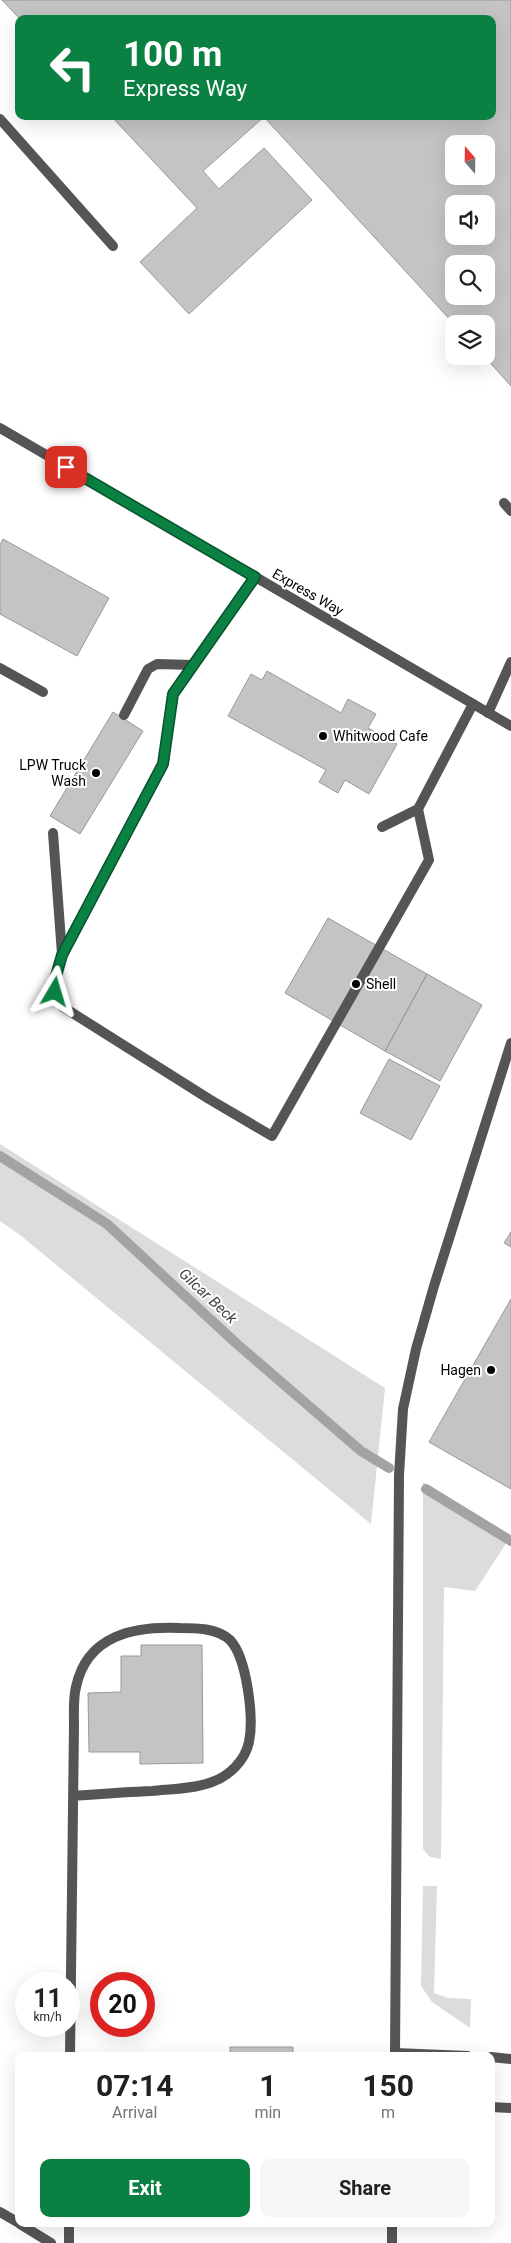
<!DOCTYPE html>
<html lang="en">
<head>
<meta charset="utf-8">
<style>
  :root { --surface:#fff; --page:#f6f6f6; --text:#202124; --muted:#757577; --accent:#0b8043 }
  body { margin:0; font-family:Roboto,sans-serif; background:var(--page); color:var(--text); height:100vh; display:flex; flex-direction:column; font-size:19px; white-space:nowrap }
  * { box-sizing:border-box; margin:0 }
  p { font-size:16px; color:var(--muted) }
  .icon { flex:none; width:28px; height:28px; fill:none; stroke:currentColor; stroke-width:2; stroke-linecap:round; stroke-linejoin:round }
  .map { position:relative; flex:1; overflow:hidden }
  .panel { position:absolute; left:15px; top:2052px; width:480px; height:175px; display:flex; flex-direction:column; background:var(--surface); border-radius:10px; box-shadow:0 5px 20px #0002 }
  .panel>* { flex:none }
  .banner { position:absolute; left:15px; top:15px; width:481px; height:105px; border-radius:10px; box-shadow:0 5px 20px #0002; background:#0b8043; color:#fff; overflow:hidden }
  .needle { width:32px; rotate:340deg }
  .tools { position:absolute; left:445px; top:135px; display:grid; gap:10px }
  .tools a { display:grid; place-items:center; width:50px; height:50px; border-radius:10px; background:var(--surface); box-shadow:0 5px 20px #0002; font-size:25px }
  .speed { position:absolute; left:15px; top:1972px; display:flex; gap:10px; font-size:25px; font-weight:700; text-align:center }
  .speed>* { display:grid; place-content:center; width:65px; height:65px; border-radius:50%; background:var(--surface); box-shadow:0 5px 20px #0002; line-height:1 }
  .speed small { font-size:12px; font-weight:400 }
  .speed .limit { border:8px solid #d22; background:#fff; color:#111 }
  .pin { position:absolute; display:grid; place-items:center; width:42px; height:42px; color:#fff; margin:-21px; border-radius:10px; box-shadow:0 2px 8px #0006 }
  .me { position:absolute; width:55px; margin:-28px; rotate:7deg; stroke-linejoin:round; filter:drop-shadow(0 0 4px #0008) }
  .turn { display:flex; align-items:center; gap:18px; height:105px; padding:0 25px; font-size:22px }
  .turn .icon { width:65px; height:65px; stroke-width:2.5 }
  .turn b { display:block; font-size:35px; line-height:42px }
  .eta { display:flex; justify-content:space-evenly; align-items:center; height:85px; text-align:center }
  .eta b { font-size:30px; font-weight:700; line-height:35px }
  .primary-button { display:flex; gap:10px; margin-top:auto; padding:10px 25px }
  .primary-button a { flex:1; height:58px; border-radius:10px; background:var(--accent); color:#fff; font-size:20px; font-weight:700; line-height:58px; text-align:center }
  .primary-button a+a { background:var(--page); color:var(--text) }
  .map>svg:first-child { display:block }
  .green { fill:#dcdcdc }
  .lines { fill:none; stroke-linecap:round; stroke-linejoin:round }
  .stream { stroke:#a3a3a3; stroke-width:10 }
  .building { fill:#c4c4c4; stroke:#999; fill-rule:evenodd }
  .service { stroke:#555; stroke-width:10 }
  .minor { stroke:#555; stroke-width:10 }
  .tertiary { stroke:#555; stroke-width:10 }
  .route-casing { stroke:#07532c; stroke-width:12 }
  .route { stroke:#0b8043; stroke-width:9 }
  .poi-dot { fill:#000; stroke:#fff; stroke-width:2 }
  .labels { text-anchor:middle; dominant-baseline:central; stroke-width:4; stroke-linejoin:round; paint-order:stroke }
  .street-label { font-size:14px; fill:#000; stroke:#fff }
  .poi-label { font-size:14px; fill:#000; stroke:#fff; text-anchor:start }
  .water-label { font-size:15px; font-style:italic; fill:#444; stroke:#fff }
</style>
</head>
<body>
<div class="map">
<svg width="511" height="2243" viewBox="0 0 511 2243">
  <rect width="100%" height="100%" fill="#fff"/>
  <path class="green" d="M0 1144 385 1388 371 1524 20 1235 0 1221Z
    M423 1482 511 1536 475 1591 444 1587 441 1859 430 1857 423 1849Z
    M423 1886H437L434 1993 448 1998 471 1999 470 2028 432 2002 421 1986Z"/>
  <g class="lines">
    <path class="stream" d="M0 1156 107 1224 237 1344 361 1451 389 1468
      M426 1489 511 1541"/>
  </g>
  <path class="building" d="M2 0H511V386L484 356H486V324H454L264 117 203 171 219 189 264 148 312 200 189 314 140 262 197 208 111 116H492V19H20ZM454 144H486V176H454ZM454 204H486V236H454ZM454 264H486V296H454Z
    M3 539 109 598 77 656 0 614V545Z
    M267 671 341 713 348 699 376 714 368 728 397 744 369 794 345 780 338 793 319 782 326 770 228 716 251 674 262 680Z
    M113 712 143 731 80 834 50 816Z
    M328 918 427 974 385 1051 285 993Z
    M427 974 482 1005 440 1081 385 1051Z
    M389 1059 440 1086 411 1140 360 1113Z
    M511 1232V1247L504 1243Z
    M511 1299V1489L429 1442Z
    M141 1645H202L203 1763 140 1764V1752H89L88 1693 121 1692V1656H141Z
    M230 2047H293V2056H230Z"/>
  <g class="lines">
    <path class="service" d="M0 119 113 246
      M504 503 511 511
      M255 577 173 694 163 764 62 955C55 978 51 985 63 1007L209 1099 272 1136 429 860 418 809
      M0 668 43 692
      M124 715 148 669 157 664 193 665
      M382 827 418 809 473 704
      M53 833 62 954
      M395 2053 468 2056
      M70 2056 74 1725C74 1713 73 1699 76 1687 87 1635 134 1626 180 1628 196 1628 217 1628 230 1640 247 1658 254 1718 249 1742 245 1761 229 1776 212 1782 193 1789 172 1789 152 1791 126 1792 100 1794 73 1796
      M491 2057 511 2059
      M491 2107 511 2108
      M0 2212 19 2223
      M20 2224 51 2243
      M69 2243V2224"/>
    <path class="minor" d="M488 713 511 662
      M395 2056 399 1475 403 1409 416 1349 434 1286 511 1043
      M392 2243V2224"/>
    <path class="tertiary" d="M0 428 511 726"/>
  </g>
  <g class="lines">
    <defs>
      <path id="route" d="M55 992 56 976 62 955 163 764 173 694 255 577 66 467"/>
    </defs>
    <use href="#route" class="route-casing"/>
    <use href="#route" class="route"/>
  </g>
  <g class="poi-dot">
    <circle cx="323" cy="736" r="5"/>
    <circle cx="96" cy="773" r="5"/>
    <circle cx="356" cy="984" r="5"/>
    <circle cx="491" cy="1370" r="5"/>
  </g>
  <g class="labels">
    <g class="street-label">
      <text transform="translate(308 592) rotate(30)">Express Way</text>
    </g>
    <g class="poi-label">
      <text x="333" y="736">Whitwood Cafe</text>
      <text x="86" y="765" text-anchor="end">LPW Truck<tspan x="86" dy="16">Wash</tspan></text>
      <text x="366" y="984">Shell</text>
      <text x="481" y="1370" text-anchor="end">Hagen</text>
    </g>
    <g class="water-label">
      <text transform="translate(208 1296) rotate(43)">Gilcar Beck</text>
    </g>
  </g>
</svg>
<div class="tools">
<a><svg class="needle" viewBox="-14 -14 28 28"><path d="M0-13l5 13h-10z" fill="#e53935"/><path d="M0 13l5-13h-10z" fill="#757577"/></svg></a>
<a><svg class="icon" aria-label="sound" viewBox="0 0 24 24"><path d="M4 9h4l5-4v14l-5-4H4zM17 9q2 3 0 6"/></svg></a>
<a><svg class="icon" aria-label="search" viewBox="0 0 24 24"><circle cx="10" cy="10" r="6"/><path d="M15 15l6 6"/></svg></a>
<a><svg class="icon" aria-label="layers" viewBox="0 0 24 24"><path d="M12 4l9 5-9 5-9-5zM3 14l9 5 9-5"/></svg></a>
</div>
<div class="speed"><div>11<small>km/h</small></div><div class="limit">20</div></div>
<div class="pin" style="left:66px;top:467px;background:#d93025"><svg class="icon" aria-label="arrive" viewBox="0 0 24 24"><path d="M6 21V4h12l-3 4 3 4H6"/></svg></div>
<svg class="me" style="left:55px;top:992px" viewBox="-20 -20 40 40"><path d="M0-17L14 15 0 8-14 15z" fill="#0b8043" stroke="#fff" stroke-width="4"/></svg>
<div class="banner">
<div class="turn"><svg class="icon" aria-label="left" viewBox="0 0 24 24"><path d="M17 20v-9H6M10 6l-5 5 5 5"/></svg><div><b>100 m</b>Express Way</div></div>
</div>
<section class="panel">
<div class="eta">
<div><b>07:14</b><p>Arrival</p></div>
<div><b>1</b><p>min</p></div>
<div><b>150</b><p>m</p></div>
</div>
<div class="primary-button"><a>Exit</a><a>Share</a></div>
</section>
</div>
</body>
</html>
